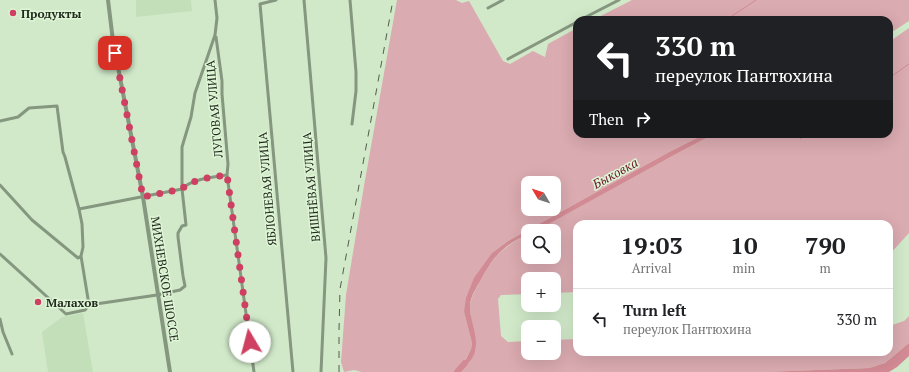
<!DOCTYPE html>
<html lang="en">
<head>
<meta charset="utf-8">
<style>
  :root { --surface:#fff; --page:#f6f6f6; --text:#202124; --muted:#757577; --line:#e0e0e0 }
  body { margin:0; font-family:"PT Serif",serif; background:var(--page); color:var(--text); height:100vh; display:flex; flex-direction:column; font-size:15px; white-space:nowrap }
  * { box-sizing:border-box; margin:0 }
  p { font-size:13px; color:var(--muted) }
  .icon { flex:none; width:22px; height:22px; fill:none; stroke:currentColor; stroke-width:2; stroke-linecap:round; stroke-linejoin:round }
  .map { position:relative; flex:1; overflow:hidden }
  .panel { position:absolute; left:573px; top:220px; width:320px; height:136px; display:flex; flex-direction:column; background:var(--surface); border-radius:12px; box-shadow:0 4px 16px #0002 }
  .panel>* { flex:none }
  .banner { position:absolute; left:573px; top:16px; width:320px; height:122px; border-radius:12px; box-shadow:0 4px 16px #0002; background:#202124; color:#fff; overflow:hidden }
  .needle { width:26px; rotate:309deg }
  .tools { position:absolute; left:521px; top:176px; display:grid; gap:8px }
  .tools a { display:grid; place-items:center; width:40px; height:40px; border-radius:8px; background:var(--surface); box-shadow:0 4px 16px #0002; font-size:20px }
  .pin { position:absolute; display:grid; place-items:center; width:34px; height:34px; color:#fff; margin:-17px; border-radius:8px; box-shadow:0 2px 6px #0006 }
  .me { position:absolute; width:44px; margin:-22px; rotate:352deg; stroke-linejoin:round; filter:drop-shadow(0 0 3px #0008) }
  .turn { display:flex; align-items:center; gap:14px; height:84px; padding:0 16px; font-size:18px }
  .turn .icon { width:52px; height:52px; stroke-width:2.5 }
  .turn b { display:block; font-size:28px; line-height:34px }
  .then { display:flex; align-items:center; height:38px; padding:0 16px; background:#0003; gap:8px; font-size:15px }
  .eta { display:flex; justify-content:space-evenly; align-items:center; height:68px; text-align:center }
  .eta b { font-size:24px; font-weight:700; line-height:28px }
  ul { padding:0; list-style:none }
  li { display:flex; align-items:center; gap:12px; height:60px; padding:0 16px; border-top:1px solid var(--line) }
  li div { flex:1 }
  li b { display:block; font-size:15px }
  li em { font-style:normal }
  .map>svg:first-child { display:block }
  .built { fill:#c3dfb9 }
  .green { fill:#daabb1; fill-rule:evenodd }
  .water { fill:#d28a94 }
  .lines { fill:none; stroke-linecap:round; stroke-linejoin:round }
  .stream { stroke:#d28a94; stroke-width:1 }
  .river { stroke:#d28a94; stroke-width:6 }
  .minor { stroke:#85977f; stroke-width:3 }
  .tertiary { stroke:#85977f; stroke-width:4 }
  .rail { stroke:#515d4b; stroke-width:1; stroke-dasharray:7 7; stroke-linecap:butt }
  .route { stroke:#ce3f61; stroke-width:7; stroke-dasharray:0 12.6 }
  .poi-dot { fill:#ce3f61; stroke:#def6d6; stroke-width:1.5 }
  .labels { text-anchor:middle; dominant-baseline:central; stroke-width:3; stroke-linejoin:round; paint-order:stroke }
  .poi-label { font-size:12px; font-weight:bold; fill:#222a1e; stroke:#def6d6; text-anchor:start }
  .street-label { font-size:12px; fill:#222a1e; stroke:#def6d6 }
  .water-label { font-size:13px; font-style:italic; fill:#701a2f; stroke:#def6d6 }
</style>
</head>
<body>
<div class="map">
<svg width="909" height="372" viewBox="0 0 909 372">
  <rect width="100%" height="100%" fill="#d1e9c9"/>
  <path class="built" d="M136 0H191L192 11 136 17Z
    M83 313 93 372H48L42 332 62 317Z"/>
  <path class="green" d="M397 0H456L462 3 469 1 503 61 510 64 533 51 545 57 548 44 577 28V134H705L671 151 508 241 492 253 464 312 472 343 471 349 461 368 476 349C474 335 470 319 470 306 471 297 475 291 479 283 493 257 501 248 528 234V257H554V231H535L676 154 714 134H889V42L909 28V233L889 255V224H577V292L554 293V279H528V294L501 295 498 299 501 336 508 342 528 341V353H554V340L577 339V352H889V326L904 321 909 316V343L885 363 869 368 764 372H362L354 370 344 372 341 362 346 295 364 186ZM528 183H554V209H528Z
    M632 0H909V21L889 34V20H593Z"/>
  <path class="water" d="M705 134H714L676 154 543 227 535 231H528V234C501 247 493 257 479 283 475 290 471 296 470 305 469 324 484 344 470 361 468 364 463 366 461 369L471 349 472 343 464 312 466 298 474 278 492 253 508 241 671 151Z
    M909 343V356L897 367 889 372H764L869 368 885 363Z"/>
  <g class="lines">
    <path class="stream" d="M726 20 756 0
      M889 78 909 64
      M800 139 807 134"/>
    <path class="river" d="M457 372 465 363"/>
    <path class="minor" d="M276 0 260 4 293 372
      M304 0 326 258 321 372
      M350 0 356 72V91L352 124
      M488 8 503 0
      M580 20 619 0
      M216 37 222 81V94L228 164 227 175 254 372
      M508 59 577 22
      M0 121 18 117 29 108 57 106 63 152 65 157 79 209 82 224 83 247 81 256 89 305
      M0 185 32 220 78 258 81 256
      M79 209 182 189C191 179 214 177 227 175
      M0 254 66 314 85 310 89 305
      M89 305 157 295 180 290 185 286 183 276 178 237V233L182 226 186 225 182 189V147L191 117 195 93 215 35 217 18 215 0
      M0 319 3 332 12 354"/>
    <path class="tertiary" d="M108 0 113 41 143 197 170 372"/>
    <path class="rail" d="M339 372V331L340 289 393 0"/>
  </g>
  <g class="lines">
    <path class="route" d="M115 53 143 197 182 189C191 179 214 177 227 175L250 342"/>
  </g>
  <g class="poi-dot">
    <circle cx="13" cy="13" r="4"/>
    <circle cx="38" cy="302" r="4"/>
  </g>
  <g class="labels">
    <g class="poi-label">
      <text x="21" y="13">Продукты</text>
      <text x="46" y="302">Малахов</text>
    </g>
    <g class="street-label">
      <text transform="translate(214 109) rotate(-95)">ЛУГОВАЯ УЛИЦА</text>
      <text transform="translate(311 187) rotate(-95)">ВИШНЁВАЯ УЛИЦА</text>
      <text transform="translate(267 189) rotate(-95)">ЯБЛОНЕВАЯ УЛИЦА</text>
      <text transform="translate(165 279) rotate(81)">МИХНЕВСКОЕ ШОССЕ</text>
    </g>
    <g class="water-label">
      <text transform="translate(615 173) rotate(-29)">Быковка</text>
    </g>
  </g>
</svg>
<div class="tools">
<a><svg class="needle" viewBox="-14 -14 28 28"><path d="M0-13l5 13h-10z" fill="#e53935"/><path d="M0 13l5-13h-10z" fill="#757577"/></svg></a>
<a><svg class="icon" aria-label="search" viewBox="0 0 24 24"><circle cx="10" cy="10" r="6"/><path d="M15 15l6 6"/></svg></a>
<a>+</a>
<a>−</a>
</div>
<div class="pin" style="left:115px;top:53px;background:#d93025"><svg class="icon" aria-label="arrive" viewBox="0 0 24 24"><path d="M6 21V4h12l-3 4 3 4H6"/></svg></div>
<svg class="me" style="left:250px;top:342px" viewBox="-20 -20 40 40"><circle r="19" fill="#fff"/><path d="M0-13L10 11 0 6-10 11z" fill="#ce3f61"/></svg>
<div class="banner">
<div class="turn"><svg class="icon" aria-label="left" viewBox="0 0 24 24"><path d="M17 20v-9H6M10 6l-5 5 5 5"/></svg><div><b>330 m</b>переулок Пантюхина</div></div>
<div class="then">Then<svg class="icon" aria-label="right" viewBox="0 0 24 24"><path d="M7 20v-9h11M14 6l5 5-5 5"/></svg></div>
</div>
<section class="panel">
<div class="eta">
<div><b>19:03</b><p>Arrival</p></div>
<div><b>10</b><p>min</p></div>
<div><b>790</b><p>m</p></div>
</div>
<ul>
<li><svg class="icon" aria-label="left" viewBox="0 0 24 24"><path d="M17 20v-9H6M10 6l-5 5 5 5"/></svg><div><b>Turn left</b><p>переулок Пантюхина</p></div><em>330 m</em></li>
</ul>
</section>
</div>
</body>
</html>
